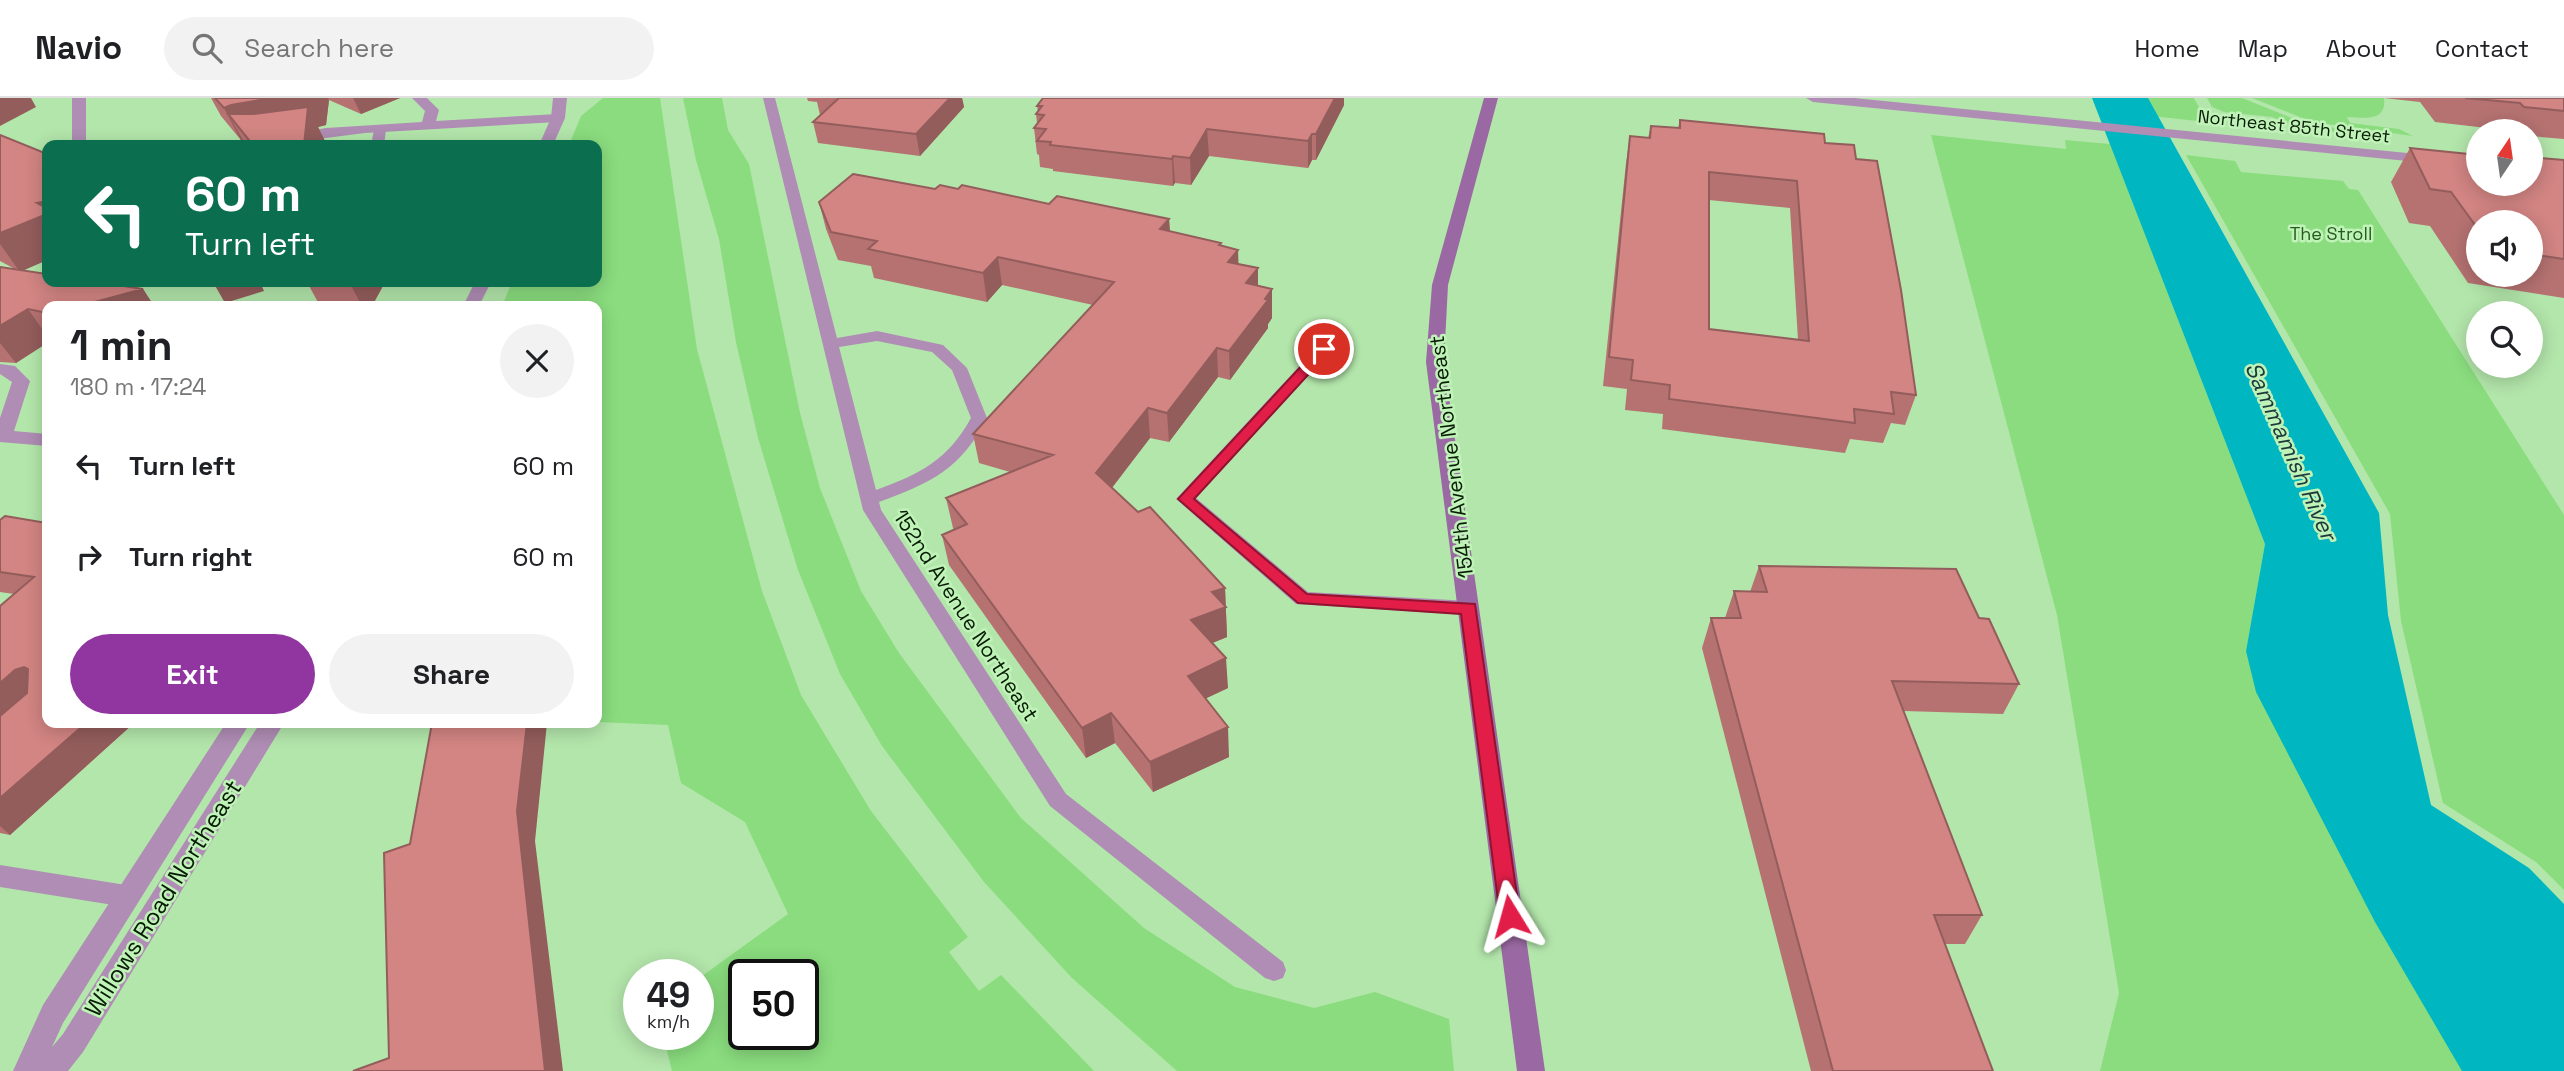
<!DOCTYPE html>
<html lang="en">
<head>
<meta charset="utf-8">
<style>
  :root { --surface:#fff; --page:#f2f2f2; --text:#202124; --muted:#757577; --line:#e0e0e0; --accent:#9136a1 }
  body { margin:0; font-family:"Space Grotesk",sans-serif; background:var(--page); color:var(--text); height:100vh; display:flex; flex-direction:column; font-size:26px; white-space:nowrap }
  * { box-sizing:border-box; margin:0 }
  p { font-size:23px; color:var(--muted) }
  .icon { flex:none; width:38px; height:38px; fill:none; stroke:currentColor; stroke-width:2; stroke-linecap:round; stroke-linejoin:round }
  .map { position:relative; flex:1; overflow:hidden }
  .drawer { position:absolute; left:42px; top:203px; width:560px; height:427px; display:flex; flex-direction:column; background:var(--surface); border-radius:14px; box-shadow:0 4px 18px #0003 }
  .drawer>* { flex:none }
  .hud { position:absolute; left:42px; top:42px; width:560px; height:147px; border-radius:14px; box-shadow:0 4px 18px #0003; background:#0b6e4f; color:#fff; overflow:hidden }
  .needle { width:46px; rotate:13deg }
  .buttons { position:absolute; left:2466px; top:21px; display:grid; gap:14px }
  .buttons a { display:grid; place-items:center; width:77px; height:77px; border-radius:50%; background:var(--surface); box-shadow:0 4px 18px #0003; font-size:35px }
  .speed { position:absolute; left:623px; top:861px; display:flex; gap:14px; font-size:35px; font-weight:700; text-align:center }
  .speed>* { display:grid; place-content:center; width:91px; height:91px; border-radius:50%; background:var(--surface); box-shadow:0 4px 18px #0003; line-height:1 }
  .speed small { font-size:18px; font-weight:400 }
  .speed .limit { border:4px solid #111; border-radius:10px; background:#fff; color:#111 }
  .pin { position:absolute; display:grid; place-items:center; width:60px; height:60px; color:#fff; margin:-30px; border:4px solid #fff; border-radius:50%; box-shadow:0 2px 7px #0007 }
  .me { position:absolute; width:77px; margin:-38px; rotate:352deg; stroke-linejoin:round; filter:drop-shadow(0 0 5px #0008) }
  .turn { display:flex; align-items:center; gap:24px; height:147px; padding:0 28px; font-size:32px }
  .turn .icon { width:91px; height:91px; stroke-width:2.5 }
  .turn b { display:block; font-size:49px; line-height:60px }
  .round { display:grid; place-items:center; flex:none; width:74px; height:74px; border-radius:37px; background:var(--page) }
  .overview { display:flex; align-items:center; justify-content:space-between; height:119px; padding:0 28px }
  h1 { font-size:42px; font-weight:700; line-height:52px }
  .action { display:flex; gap:14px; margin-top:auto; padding:14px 28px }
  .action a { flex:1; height:80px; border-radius:42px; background:var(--accent); color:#fff; font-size:28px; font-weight:700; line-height:80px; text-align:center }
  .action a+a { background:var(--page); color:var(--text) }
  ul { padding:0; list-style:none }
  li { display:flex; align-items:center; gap:21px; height:91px; padding:0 28px }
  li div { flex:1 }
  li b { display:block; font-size:26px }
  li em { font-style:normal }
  header { display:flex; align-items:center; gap:42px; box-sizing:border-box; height:98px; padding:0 35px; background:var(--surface); border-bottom:2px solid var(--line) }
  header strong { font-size:33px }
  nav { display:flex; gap:38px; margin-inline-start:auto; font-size:24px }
  .search { width:490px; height:63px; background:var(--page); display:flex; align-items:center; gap:18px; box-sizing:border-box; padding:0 24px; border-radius:38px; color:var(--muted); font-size:26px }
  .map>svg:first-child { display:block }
  .green { fill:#8adc7e; fill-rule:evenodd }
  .water { fill:#00b7c1 }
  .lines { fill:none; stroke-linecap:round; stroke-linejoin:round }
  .service { fill:#af8db4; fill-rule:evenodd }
  .minor { fill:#af8db4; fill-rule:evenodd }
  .tertiary { fill:#af8db4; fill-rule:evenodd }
  .secondary { fill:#9a69a3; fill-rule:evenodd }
  .wall { fill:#b57271; fill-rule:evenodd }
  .shaded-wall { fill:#935d5c }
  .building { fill:#d28583; stroke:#935d5c; stroke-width:2; fill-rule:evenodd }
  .route { fill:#e11d48; stroke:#92132f; stroke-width:2 }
  .labels { text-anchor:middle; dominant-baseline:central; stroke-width:5; stroke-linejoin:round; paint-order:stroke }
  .far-street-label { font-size:18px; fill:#091c06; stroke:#c0f3b8 }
  .far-park-label { font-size:18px; fill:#255b1e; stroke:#c0f3b8 }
  .street-label { font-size:21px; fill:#091c06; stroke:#c0f3b8 }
  .water-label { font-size:23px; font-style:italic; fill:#1c3a3c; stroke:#c0f3b8 }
  .near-street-label { font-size:24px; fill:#091c06; stroke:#c0f3b8 }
</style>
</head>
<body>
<header>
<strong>Navio</strong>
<div class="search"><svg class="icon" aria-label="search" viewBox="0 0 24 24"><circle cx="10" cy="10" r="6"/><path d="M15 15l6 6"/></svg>Search here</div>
<nav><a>Home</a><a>Map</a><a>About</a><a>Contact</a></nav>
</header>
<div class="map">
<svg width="2564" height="973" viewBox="0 0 2564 973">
  <rect width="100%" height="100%" fill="#b3e6ab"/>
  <path class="green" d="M603 0H660L697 251 762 493 801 597 871 713 968 839 949 854 979 893 1001 877 1094 973H672L663 936H698V881L788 816 745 724 681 685 668 627 597 624V208H502L512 184H597V47H569L581 18ZM744 877H803V936H744Z
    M683 0H722L728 32 749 66 800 315 820 390 861 493 899 555 1021 720 1144 830 1235 889 1314 910 1375 894 1449 921 1454 973H1177L1072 880 984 784 882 648 840 576 798 472 758 340 736 244 719 141 696 62Z
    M2143 0H2194L2207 24 2151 18Z
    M2207 0H2242L2309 27 2378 35 2389 39 2304 31 2272 19 2224 14 2212 9Z
    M2252 0H2384C2387 24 2364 20 2347 19L2350 25 2399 31 2413 38 2313 24Z
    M1931 37 2066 51 2065 42 2110 46 2265 446 2246 553 2463 973H2100L2119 895 2057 517Z
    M2186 57 2235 63 2241 74 2343 83 2349 91 2358 92 2564 417V792L2536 764 2443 705 2401 523 2390 416Z"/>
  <path class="water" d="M2092 0H2148L2379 415 2388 517 2431 707 2529 770 2564 806V973H2462L2375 824 2256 594 2246 553 2265 446Z"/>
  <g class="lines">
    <path class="service" d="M763 0H775L837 240 877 233 943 247 967 270 987 320C961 371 931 385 879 404L881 412 1066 696 1283 864 1286 872 1283 880 1274 883 1265 880 1050 708 863 412ZM877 243 932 254 952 272 971 320C948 362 920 376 876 392L839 249Z
      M380 28 386 32 384 47H371L374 32Z
      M1324 246 1330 248 1332 251 1330 254 1196 400 1308 494 1469 503 1476 505 1479 510 1476 515 1469 517 1296 506 1176 401 1318 248Z"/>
    <path class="minor" d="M72 0H86V47H72Z
      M412 0H427L439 12 436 23 558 16 565 20 558 24 365 35 271 47H243L250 43 326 30 422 24 425 13Z
      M0 266 15 268 30 283 14 333 47 336V348L0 344V320L12 284 0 276Z
      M0 767 126 787 135 790 139 798 135 806 126 809 0 789Z"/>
    <path class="tertiary" d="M553 0H567L565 20 553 47H539L551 20Z
      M1806 0H1854L2478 62V70L1813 4Z
      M475 184H491L479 208H463Z
      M226 625H250L63 925 52 949 63 936 260 625H284L83 954 68 973H13L43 907Z"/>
    <path class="secondary" d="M1484 0H1498L1448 187 1444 264 1545 973H1517L1426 264 1432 187Z"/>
  </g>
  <path class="wall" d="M211 0H400L361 16 329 2 326 27 318 29 325 43V47H245L221 18Z
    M807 0H962L964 9 920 58 818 45 813 24 820 17 817 4 808 3Z
    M2384 0H2564V41L2530 38V33H2505L2504 32 2435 24 2420 4Z
    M1344 7 1316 62H1312L1308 70 1209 58 1191 87 1175 85 1173 88 1053 73V71L1040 69 1039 57 1037 56 1034 30 1037 25 1036 16 1038 14 1037 8Z
    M1680 22 1825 45 1856 61 1916 297 1905 327 1891 325 1883 345 1850 341 1845 355 1662 331 1663 316 1625 312 1627 291 1603 288 1626 65 1630 38 1648 40 1651 28 1678 30ZM1709 102 1790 110 1798 242 1709 231Z
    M0 37 47 56V162L23 172 143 191 154 208H47V245L16 265 0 264V169L15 171 0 163Z
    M2410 50 2478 86 2564 62V200L2468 185 2430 128 2409 125 2391 84ZM2478 124H2530V177H2478Z
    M935 91H958L1049 106 1169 121 1170 134 1221 145V148L1239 166 1258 170V188L1272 191V220L1268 226V230L1230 282 1218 279 1169 344 1150 340 1112 390 1138 414 1225 490 1227 539 1212 545 1228 590 1206 600 1229 659 1153 694 1115 645 1086 660 949 467 942 437 954 432 953 430 946 400 1010 374 979 365 973 336 1093 207 1002 187 987 204 874 180 871 168 838 162 826 131 819 104Z
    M307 184H392L391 185 384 186 372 208H320Z
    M0 422 47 425V625H134L10 737 0 735V508L14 496 0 494Z
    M1759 468 1979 520 2019 586 2003 616 1904 613 1982 817 1965 846H1945L1993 973H1811L1702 550 1711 520H1725L1734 493 1750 494Z"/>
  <path class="shaded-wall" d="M0 0H31L36 9 0 28Z
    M272 0H328L329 2 326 27 318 29 325 43V47H304L228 16 244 44H242L224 10 231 7Z
    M353 0H400L361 16Z
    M950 0H962L964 9 920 58 916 36Z
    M1335 0H1344V7L1316 62V36Z
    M1207 31 1209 58 1191 87 1190 60Z
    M1312 36V62L1308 70V43Z
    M1173 58 1175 85 1173 88 1172 61Z
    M47 103V162L20 174 0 146V135L37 105Z
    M1169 121 1171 149 1160 131Z
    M1238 152 1239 180 1228 164Z
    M998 159 1002 187 987 204 983 175Z
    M1258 170V198L1246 185Z
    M213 184H260L264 193 225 205Z
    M349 184H383L384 186 372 208H362Z
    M143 191 154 208H80Z
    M1272 191V220L1268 226V230L1230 282 1229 253Z
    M28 211 47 238V245L16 265 0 245V228Z
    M1217 250 1218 279 1169 344 1167 315Z
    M1148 310 1150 340 1100 405 1096 375Z
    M1225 490 1227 539 1193 553 1191 522 1212 494Z
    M1226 560 1228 590 1190 608 1188 578Z
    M24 569 46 593 0 629V585L15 572Z
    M1111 615 1115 645 1086 660 1082 630Z
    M86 625H134L10 737 0 728V700Z
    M527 625H547L535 743 563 973H545L517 713Z
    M1228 629 1229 659 1153 694 1150 664Z"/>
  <path class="building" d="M215 0H272L231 7 224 10Z
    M839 0H950L916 36 813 24Z
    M1043 0H1335L1316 36H1312L1308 43 1207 31 1190 60 1173 58 1172 61 1050 47 1051 44 1037 43 1046 31 1034 30 1044 17 1036 16 1042 8H1037Z
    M2465 0H2564V13L2524 9 2520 5Z
    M308 9 304 47H250H253L228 16H253Z
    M1680 22 1824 36 1825 45 1854 47 1856 61 1877 63 1901 192 1916 297 1891 294 1894 316 1854 311 1855 325 1669 301 1670 287 1631 282 1633 262 1609 259 1630 38 1650 40 1651 28 1680 30ZM1709 74 1797 83 1809 243 1709 231Z
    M0 37 47 56V103L37 105 47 110V116L0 135Z
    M424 44 423 47H389H390Z
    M2410 50 2478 57V86H2530V59L2564 62V161L2530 156V124H2478V131L2451 94 2430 91Z
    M853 76 935 91 940 87 958 91 962 87 1049 106 1057 98 1169 121 1160 131 1221 145 1219 147 1238 152 1228 164 1258 170 1246 185 1272 191 1265 201 1268 202 1229 253 1217 250 1167 315 1148 310 1096 375 1138 414 1150 409 1225 490 1212 494 1226 509 1191 522 1226 560 1188 578 1228 629 1150 664 1111 615 1082 630 942 437 967 426 946 400 1053 357 973 336 1114 184 998 159 983 175 868 151 877 143 831 134 819 104Z
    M0 169 47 176V184H97L143 191 80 208H47V215L28 211 0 228Z
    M5 418 47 425V625H86L0 700V618L27 595 28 571 24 569 15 572 0 585V508L34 479 0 474V422Z
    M1759 468 1956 471 1979 520 1989 521 2019 586 1892 583 1982 817H1934L1993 973H1833L1711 520H1741L1734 493 1767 494Z
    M432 625H527L517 713 545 973H353L389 960 384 755 410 746Z"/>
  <path class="route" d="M1324 248 1330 251 1329 254 1194 401 1307 496 1475 506 1520 818 1517 824 1510 826 1503 824 1500 818 1461 516 1298 505 1178 401 1319 249Z"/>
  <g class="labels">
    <g class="far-street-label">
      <text transform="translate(2294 28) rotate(6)">Northeast 85th Street</text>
    </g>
    <g class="far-park-label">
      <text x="2331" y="135">The Stroll</text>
    </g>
    <g class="street-label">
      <text transform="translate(1451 359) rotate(-97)">154th Avenue Northeast</text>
      <text transform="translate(966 517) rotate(57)">152nd Avenue Northeast</text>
    </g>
    <g class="water-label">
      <text transform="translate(2291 353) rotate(66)">Sammamish River</text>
    </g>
    <g class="near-street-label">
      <text transform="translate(163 800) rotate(-58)">Willows Road Northeast</text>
    </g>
  </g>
</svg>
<div class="buttons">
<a><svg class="needle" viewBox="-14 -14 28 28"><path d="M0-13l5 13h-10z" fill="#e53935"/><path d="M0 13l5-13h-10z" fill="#757577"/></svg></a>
<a><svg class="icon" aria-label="sound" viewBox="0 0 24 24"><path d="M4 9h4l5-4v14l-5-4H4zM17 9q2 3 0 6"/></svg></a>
<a><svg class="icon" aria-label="search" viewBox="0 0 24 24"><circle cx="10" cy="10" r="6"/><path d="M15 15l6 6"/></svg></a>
</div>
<div class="speed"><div>49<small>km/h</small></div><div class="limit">50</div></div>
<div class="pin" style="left:1324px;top:251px;background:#d93025"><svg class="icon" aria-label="arrive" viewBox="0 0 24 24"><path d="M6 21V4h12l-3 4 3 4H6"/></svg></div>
<svg class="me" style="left:1510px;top:818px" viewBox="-20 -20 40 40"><path d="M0-17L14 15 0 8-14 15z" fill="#e11d48" stroke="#fff" stroke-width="4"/></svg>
<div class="hud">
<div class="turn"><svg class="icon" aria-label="left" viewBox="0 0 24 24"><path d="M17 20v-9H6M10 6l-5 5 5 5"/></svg><div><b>60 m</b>Turn left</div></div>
</div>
<section class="drawer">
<div class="overview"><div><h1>1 min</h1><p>180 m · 17:24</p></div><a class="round"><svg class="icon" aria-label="close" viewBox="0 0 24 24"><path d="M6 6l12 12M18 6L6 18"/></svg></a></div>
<ul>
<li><svg class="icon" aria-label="left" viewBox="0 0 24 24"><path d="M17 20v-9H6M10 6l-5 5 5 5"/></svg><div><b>Turn left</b></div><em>60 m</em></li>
<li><svg class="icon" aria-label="right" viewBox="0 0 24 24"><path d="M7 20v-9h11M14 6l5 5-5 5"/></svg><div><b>Turn right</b></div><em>60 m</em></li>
</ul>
<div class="action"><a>Exit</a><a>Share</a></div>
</section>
</div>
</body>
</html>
